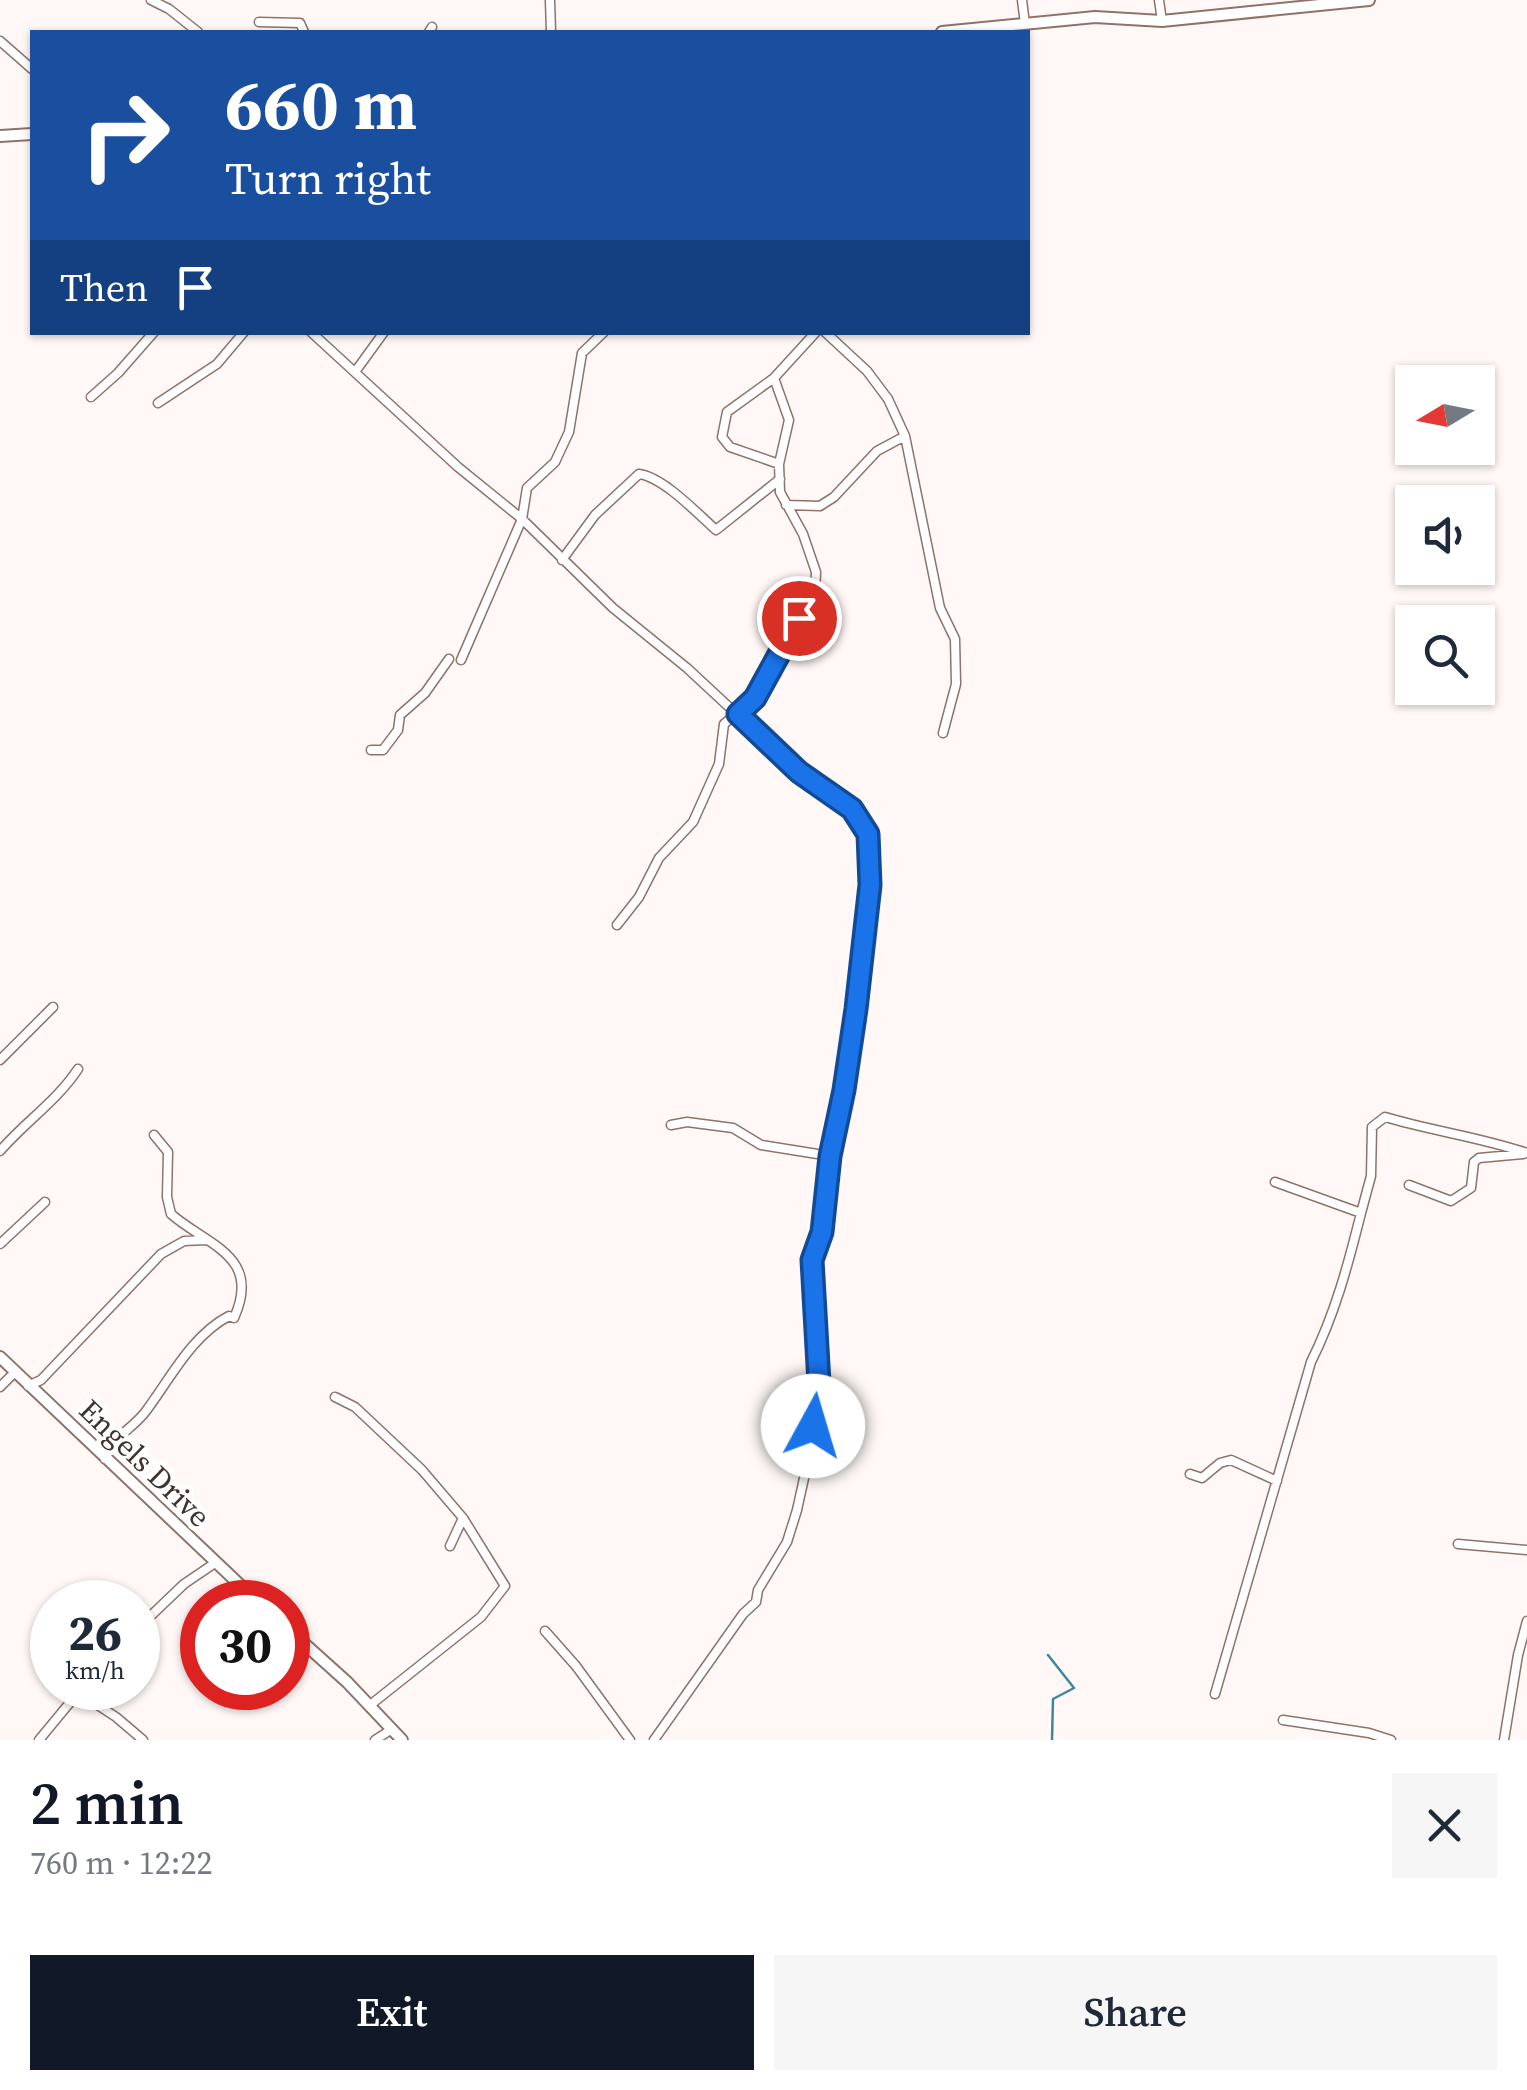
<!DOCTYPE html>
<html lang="en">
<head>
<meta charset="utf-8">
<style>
  :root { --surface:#fff; --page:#f6f6f7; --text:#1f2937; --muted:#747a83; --accent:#111827 }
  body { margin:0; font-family:"Source Serif 4",serif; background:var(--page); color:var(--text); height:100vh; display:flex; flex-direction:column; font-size:38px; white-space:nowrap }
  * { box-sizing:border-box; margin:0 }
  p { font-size:32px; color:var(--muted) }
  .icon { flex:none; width:55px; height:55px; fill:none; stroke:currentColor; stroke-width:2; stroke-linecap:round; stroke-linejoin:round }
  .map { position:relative; height:1740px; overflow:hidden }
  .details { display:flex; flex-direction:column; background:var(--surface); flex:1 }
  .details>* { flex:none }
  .guide { position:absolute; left:30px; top:30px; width:1000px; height:305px; border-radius:0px; box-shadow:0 2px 8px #0004; background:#1a4fa0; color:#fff; overflow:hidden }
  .needle { width:65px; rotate:260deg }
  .controls { position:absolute; left:1395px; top:365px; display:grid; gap:20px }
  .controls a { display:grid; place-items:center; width:100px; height:100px; border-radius:0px; background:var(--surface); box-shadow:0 2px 8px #0004; font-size:50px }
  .speed { position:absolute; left:30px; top:1580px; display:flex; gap:20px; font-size:50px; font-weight:700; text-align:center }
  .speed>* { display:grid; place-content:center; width:130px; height:130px; border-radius:50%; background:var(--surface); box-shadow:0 2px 8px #0004; line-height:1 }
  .speed small { font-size:25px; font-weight:400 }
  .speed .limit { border:15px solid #d22; background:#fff; color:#111 }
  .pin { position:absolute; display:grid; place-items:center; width:85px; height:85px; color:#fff; margin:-42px; border:5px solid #fff; border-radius:50%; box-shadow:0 2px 10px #0007 }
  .me { position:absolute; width:110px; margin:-55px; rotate:6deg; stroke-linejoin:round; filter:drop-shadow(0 0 8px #0008) }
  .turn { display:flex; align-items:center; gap:35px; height:210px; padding:0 30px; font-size:45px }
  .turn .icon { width:130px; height:130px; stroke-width:2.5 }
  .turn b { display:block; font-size:70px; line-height:85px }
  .then { display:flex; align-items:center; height:95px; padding:0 30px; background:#0003; gap:20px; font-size:38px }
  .round { display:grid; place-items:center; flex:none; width:105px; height:105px; border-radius:0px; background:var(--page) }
  .overview { display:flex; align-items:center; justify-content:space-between; height:170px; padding:0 30px }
  h1 { font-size:60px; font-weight:600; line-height:75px; color:var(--accent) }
  .button { display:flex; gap:20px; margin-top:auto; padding:20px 30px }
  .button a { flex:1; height:115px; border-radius:0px; background:var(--accent); color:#fff; font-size:40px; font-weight:600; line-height:115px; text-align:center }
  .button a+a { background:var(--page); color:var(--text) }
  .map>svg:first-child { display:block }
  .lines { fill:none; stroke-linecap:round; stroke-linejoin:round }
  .stream { stroke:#3d879f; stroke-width:2.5 }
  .minor-casing { stroke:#8f7268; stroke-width:11 }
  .tertiary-casing { stroke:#8f7268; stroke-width:14 }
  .minor { stroke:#fff; stroke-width:8 }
  .tertiary { stroke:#fff; stroke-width:10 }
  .route-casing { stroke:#114b97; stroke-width:25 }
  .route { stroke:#1a73e8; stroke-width:18 }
  .labels { text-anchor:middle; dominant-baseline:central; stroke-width:10; stroke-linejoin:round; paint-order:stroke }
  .street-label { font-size:30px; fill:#40332f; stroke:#fff }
</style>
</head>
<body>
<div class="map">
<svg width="1527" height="1740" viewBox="0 0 1527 1740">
  <rect width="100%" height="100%" fill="#fff8f6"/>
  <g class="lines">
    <path class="stream" d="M1048 1655 1074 1688 1053 1699 1052 1740"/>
    <defs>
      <path id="minor" d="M151 0 169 9 198 32
        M550 0 551 32
        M1022 0 1025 24
        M1159 0 1162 21
        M259 22 300 23 304 32
        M429 32 432 27
        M0 41 32 69
        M311 332 458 467 522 519 613 608 687 668 799 772 853 809 868 834 870 885 856 1009 845 1090 830 1156 822 1232 813 1260 819 1383 810 1451 797 1510 787 1542 758 1590 756 1602 743 1614 654 1740
        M825 332 867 371 888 399 905 436
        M355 372 384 332
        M774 378 727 412 722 437 730 447 779 464
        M91 397 118 373 154 332
        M158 403 217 364 244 332
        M786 505 820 506 834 497 877 451 905 436 940 608 955 639 956 684 943 733
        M562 560 595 515 639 474C663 477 697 513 716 530L780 479
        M461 660 522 519 527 488 555 462 569 432 582 353 604 332
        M371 750H383L398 730 400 715 425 693 449 659
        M617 925 639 897 659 858 693 822 719 764 724 724 755 698 783 642 815 594 816 572 803 534 780 492 779 464 789 420 774 378 816 332
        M0 1060 53 1007
        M671 1125 687 1122 733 1128 761 1145 830 1156
        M0 1151C26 1121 56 1102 78 1069
        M1275 1182 1361 1213 1371 1176 1372 1127 1385 1117C1432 1131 1480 1137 1527 1153
        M1409 1185 1451 1201 1471 1188 1474 1162 1479 1158 1523 1154
        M0 1244 45 1202
        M28 1386 41 1380 161 1254 184 1241 207 1240
        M0 1387 15 1372
        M335 1397 355 1407 422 1470 463 1518 505 1586 481 1617 369 1706
        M105 1459C111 1437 133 1429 146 1411 170 1379 192 1335 229 1316L234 1318C262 1256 208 1246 171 1214L167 1197 168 1152 154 1135
        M1190 1474 1202 1478 1220 1463 1231 1460 1277 1481
        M1458 1544 1527 1550
        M450 1546 463 1518
        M138 1628 184 1584 215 1563
        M545 1631 576 1666 630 1740
        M79 1693 116 1717 143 1740
        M1215 1694 1311 1362C1335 1314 1348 1265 1361 1213
        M1283 1720 1369 1733 1391 1740
        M39 1740 82 1688
        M375 1740 392 1729
        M1504 1740 1518 1655 1527 1621"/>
      <path id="tertiary" d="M942 32 1095 17 1162 21 1369 0
        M0 136 32 134
        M0 1357 258 1602
        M288 1629 347 1682 402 1740"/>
    </defs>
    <use href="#minor" class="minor-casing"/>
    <use href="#tertiary" class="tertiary-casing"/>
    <use href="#minor" class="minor"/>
    <use href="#tertiary" class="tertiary"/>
  </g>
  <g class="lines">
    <defs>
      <path id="route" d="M799 618 755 698 738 714 799 772 852 809 868 834 870 885 856 1009 844 1090 830 1156 822 1232 812 1260 819 1383 813 1426"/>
    </defs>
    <use href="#route" class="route-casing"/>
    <use href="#route" class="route"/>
  </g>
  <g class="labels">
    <g class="street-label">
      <text transform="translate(145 1463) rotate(44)">Engels Drive</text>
    </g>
  </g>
</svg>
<div class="controls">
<a><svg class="needle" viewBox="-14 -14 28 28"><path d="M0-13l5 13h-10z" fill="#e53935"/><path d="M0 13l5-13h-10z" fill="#747a83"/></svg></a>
<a><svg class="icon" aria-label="sound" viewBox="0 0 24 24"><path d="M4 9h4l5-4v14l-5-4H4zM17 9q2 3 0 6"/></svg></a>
<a><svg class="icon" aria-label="search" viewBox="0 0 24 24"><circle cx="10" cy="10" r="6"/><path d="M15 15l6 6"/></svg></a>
</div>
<div class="speed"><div>26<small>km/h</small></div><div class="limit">30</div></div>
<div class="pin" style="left:799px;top:618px;background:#d93025"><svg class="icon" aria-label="arrive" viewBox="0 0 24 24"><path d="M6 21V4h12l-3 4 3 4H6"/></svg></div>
<svg class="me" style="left:813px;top:1426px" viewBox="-20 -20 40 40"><circle r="19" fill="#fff"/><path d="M0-13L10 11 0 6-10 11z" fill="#1a73e8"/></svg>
<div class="guide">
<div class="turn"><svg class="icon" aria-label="right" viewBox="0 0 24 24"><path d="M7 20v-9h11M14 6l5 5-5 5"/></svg><div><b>660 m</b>Turn right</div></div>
<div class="then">Then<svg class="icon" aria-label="arrive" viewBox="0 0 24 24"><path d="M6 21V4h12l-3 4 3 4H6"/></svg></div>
</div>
</div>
<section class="details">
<div class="overview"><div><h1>2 min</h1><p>760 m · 12:22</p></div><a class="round"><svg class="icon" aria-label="close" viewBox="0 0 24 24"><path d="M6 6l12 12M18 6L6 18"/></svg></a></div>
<div class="button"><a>Exit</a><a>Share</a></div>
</section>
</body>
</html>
